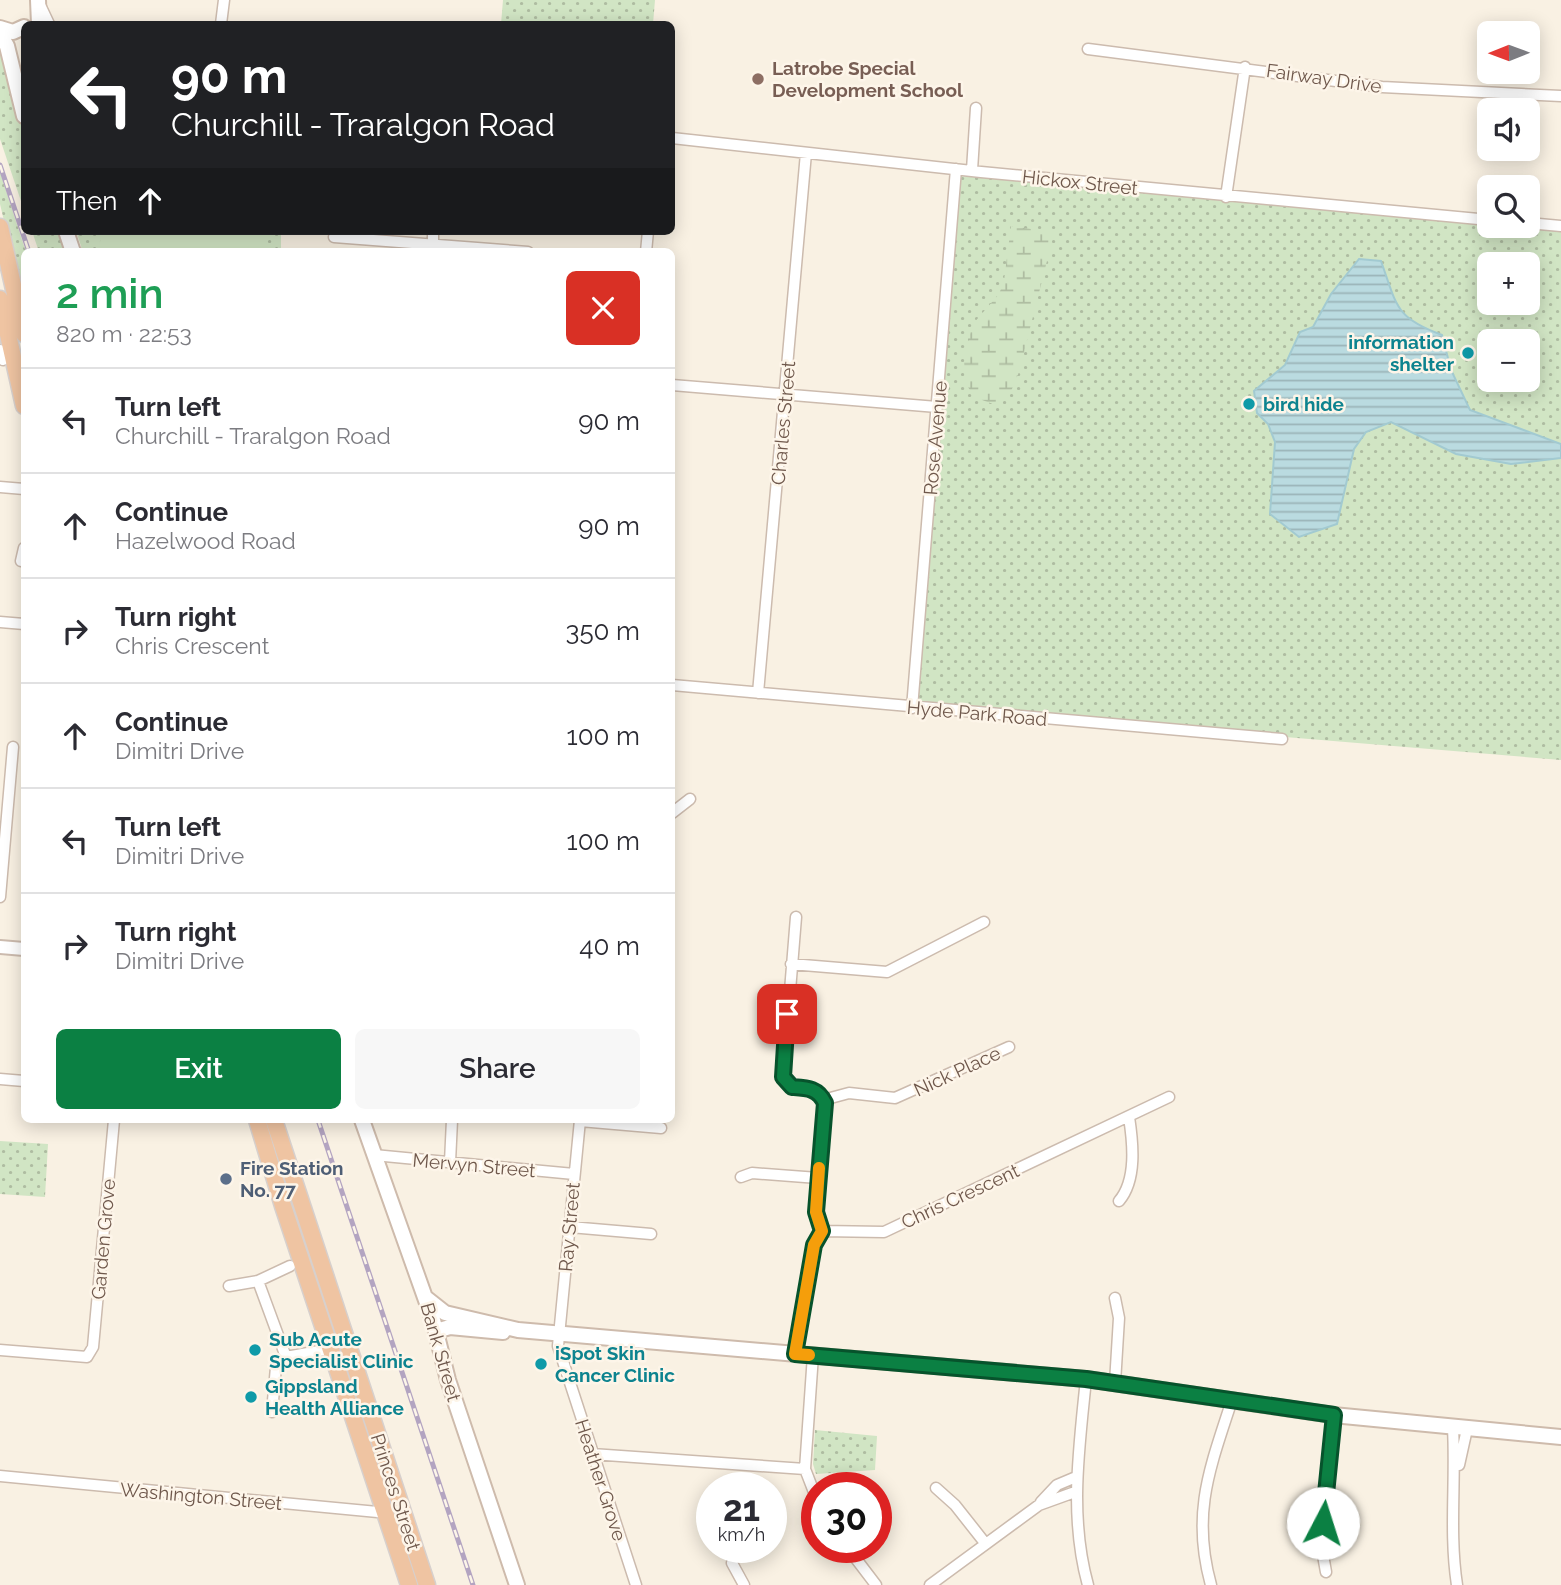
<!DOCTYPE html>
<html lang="en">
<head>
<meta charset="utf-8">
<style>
  :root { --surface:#fff; --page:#f7f7f7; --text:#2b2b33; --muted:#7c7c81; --line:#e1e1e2; --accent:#0b8043 }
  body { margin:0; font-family:Raleway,sans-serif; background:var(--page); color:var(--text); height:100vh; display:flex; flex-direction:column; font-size:26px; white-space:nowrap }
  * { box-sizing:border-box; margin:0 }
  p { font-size:23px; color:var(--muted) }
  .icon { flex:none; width:38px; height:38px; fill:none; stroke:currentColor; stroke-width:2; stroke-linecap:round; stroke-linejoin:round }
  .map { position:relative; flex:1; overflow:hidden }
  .drawer { position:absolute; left:21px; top:248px; width:654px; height:875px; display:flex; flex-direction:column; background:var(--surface); border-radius:10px; box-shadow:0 4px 18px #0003 }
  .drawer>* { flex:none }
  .hud { position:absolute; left:21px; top:21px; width:654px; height:214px; border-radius:10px; box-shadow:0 4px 18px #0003; background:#202124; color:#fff; overflow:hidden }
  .needle { width:46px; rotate:269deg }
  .tools { position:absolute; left:1477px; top:21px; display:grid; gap:14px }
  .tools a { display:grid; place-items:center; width:63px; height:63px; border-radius:10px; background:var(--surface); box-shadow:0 4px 18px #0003; font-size:35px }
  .speed { position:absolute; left:696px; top:1472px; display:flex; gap:14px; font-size:35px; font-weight:700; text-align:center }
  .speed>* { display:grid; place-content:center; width:91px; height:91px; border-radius:50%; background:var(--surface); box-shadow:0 4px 18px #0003; line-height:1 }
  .speed small { font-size:18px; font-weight:400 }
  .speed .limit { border:10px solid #d22; background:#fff; color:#111 }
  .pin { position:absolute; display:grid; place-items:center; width:60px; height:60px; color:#fff; margin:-30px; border-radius:14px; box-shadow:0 4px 10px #0006 }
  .me { position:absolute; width:77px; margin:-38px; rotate:5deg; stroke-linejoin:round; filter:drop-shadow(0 0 5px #0008) }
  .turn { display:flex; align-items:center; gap:24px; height:147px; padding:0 35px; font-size:32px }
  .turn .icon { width:91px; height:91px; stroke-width:2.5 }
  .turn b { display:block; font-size:49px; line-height:60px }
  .then { display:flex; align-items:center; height:66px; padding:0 35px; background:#0003; gap:14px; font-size:26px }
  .round { display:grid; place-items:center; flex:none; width:74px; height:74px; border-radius:10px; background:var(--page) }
  .head { display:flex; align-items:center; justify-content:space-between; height:119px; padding:0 35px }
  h1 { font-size:42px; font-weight:600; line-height:52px; color:#1e9e55 }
  .primary-button { display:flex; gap:14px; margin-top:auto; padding:14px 35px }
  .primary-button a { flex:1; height:80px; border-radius:10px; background:var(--accent); color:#fff; font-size:28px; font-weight:600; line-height:80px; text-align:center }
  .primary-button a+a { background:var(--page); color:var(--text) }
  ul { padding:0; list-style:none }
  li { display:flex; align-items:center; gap:21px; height:105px; padding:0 35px; border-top:2px solid var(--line) }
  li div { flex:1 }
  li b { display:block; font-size:26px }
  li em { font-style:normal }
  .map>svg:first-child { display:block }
  .green { fill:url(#green-dots); fill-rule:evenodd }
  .wetland { fill:url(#wetland-marsh) }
  .pitch { fill:#d1e5c4 }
  .water { fill:url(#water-rules); stroke:#a2cad1; stroke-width:2 }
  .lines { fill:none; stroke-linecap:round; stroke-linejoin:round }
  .minor-casing { stroke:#ccbbae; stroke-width:13 }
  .tertiary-casing { stroke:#ccbbae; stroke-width:16 }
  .secondary-casing { stroke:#cebbac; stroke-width:18 }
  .trunk-casing { stroke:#d7d0cd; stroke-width:19 }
  .minor { stroke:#fff; stroke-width:10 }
  .tertiary { stroke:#fff; stroke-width:12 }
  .secondary { stroke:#fff; stroke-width:14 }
  .trunk { stroke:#efc4a2; stroke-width:16 }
  .rail-casing { stroke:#b3a4c1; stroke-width:5 }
  .rail { stroke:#fdf5e9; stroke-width:2.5; stroke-dasharray:8; stroke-linecap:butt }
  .route-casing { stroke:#07532c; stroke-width:18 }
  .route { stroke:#0b8043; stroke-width:12 }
  .slow { stroke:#f59e0b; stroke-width:12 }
  .education-dot { fill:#8d6e63; stroke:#fdf5e9; stroke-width:2.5 }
  .culture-dot { fill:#0f9aa8; stroke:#fdf5e9; stroke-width:2.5 }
  .service-dot { fill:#5c6f8a; stroke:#fdf5e9; stroke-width:2.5 }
  .labels { text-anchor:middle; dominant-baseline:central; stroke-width:5; stroke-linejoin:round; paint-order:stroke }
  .education-label { font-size:19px; font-weight:bold; fill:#785e54; stroke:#fdf5e9; text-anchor:start }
  .street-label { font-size:19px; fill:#6f584c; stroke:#fdf5e9 }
  .culture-label { font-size:19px; font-weight:bold; fill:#0d838f; stroke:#fdf5e9; text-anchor:start }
  .service-label { font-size:19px; font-weight:bold; fill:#4e5e75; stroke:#fdf5e9; text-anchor:start }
</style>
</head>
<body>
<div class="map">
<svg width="1561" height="1585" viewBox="0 0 1561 1585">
  <defs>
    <pattern id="green-dots" width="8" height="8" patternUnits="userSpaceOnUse" patternTransform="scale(1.75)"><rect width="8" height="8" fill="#d1e5c4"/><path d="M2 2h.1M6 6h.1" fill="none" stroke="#aebca1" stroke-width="1.8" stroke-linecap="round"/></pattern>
    <pattern id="wetland-marsh" width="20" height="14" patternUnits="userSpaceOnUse" patternTransform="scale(1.75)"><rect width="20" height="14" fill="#d1e5c4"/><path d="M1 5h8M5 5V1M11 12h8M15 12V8" fill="none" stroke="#aebca1"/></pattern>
    <pattern id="water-rules" width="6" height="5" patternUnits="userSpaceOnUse" patternTransform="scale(1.75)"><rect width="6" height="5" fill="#badbe0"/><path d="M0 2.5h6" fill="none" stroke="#9bb4b8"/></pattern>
  </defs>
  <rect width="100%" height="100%" fill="#f9f1e3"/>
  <path class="green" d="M503 0H655L653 24H501Z
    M0 47 24 131V210L0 139Z
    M0 172 26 252 24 289H20L0 204Z
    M959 176 1489 220V226L1561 227V760L913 706ZM1489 264H1528V303H1489ZM1489 341H1528V380H1489Z
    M32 231H59L66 252H39Z
    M76 231H281V252H83Z
    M0 1141 48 1144 45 1197 0 1194Z
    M815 1430 877 1436 875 1470 816 1474 813 1464Z"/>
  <path class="wetland" d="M1011 226 1051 232 1052 241 1019 372 1009 396 993 404 974 397 965 382 964 363 972 325 999 294 1004 281Z"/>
  <path class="pitch" d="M102 231H263L270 252H98Z"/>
  <path class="water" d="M1359 259 1381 261C1397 306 1395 318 1442 335L1451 370 1470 410 1561 444V458L1511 464 1456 454 1391 422 1366 432 1354 449 1337 524 1299 537 1270 514 1275 442 1268 424 1257 413 1254 391 1285 365 1300 332 1313 327 1331 294Z"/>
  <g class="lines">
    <defs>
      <path id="minor" d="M40 5 49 24
        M221 24 224 0
        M1088 49 1382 87 1561 96
        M672 138 981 172 1489 220
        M972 170 976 108
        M1226 197 1245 67
        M1528 223 1561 226
        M433 231V246
        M334 237 528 252
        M646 252 648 231
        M0 350 3 360
        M672 385 937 407
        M0 487 24 489
        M21 561 24 548
        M0 622 24 624
        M672 685 1282 739
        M758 693 806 153
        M912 708 956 169
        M672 813 690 799
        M0 897 13 747
        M796 917 783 1077 792 1087C807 1088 818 1088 825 1103L815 1212 822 1231
        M791 964 887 972 984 922
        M0 1079 24 1081
        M823 1100 849 1093 895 1098 1009 1047
        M580 1120 558 1346 636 1585
        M580 1121 661 1128
        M374 1155 574 1174
        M450 1162 452 1120
        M741 1177 752 1173 818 1178
        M1119 1201C1137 1180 1133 1143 1129 1117
        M570 1227 651 1234
        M258 1281 290 1266
        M229 1286 258 1281 286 1357 330 1349
        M0 1350 87 1357 93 1347 114 1120
        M795 1354 814 1245 822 1231 884 1232 1169 1097
        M813 1355 805 1469 817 1500
        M1086 1379C1079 1449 1069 1517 1088 1585
        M1115 1383 1119 1318 1115 1298
        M272 1412 276 1367 286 1357
        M1453 1428C1456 1481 1449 1533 1457 1585
        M592 1454 805 1469
        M1459 1465 1467 1429
        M0 1476 388 1513
        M936 1488 955 1505 985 1543
        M1041 1502 1057 1485 1076 1477
        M847 1547 876 1585
        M732 1563 744 1585
        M1326 1572 1321 1544 1333 1415
        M930 1585 1039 1505 1075 1492
        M1211 1585C1191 1513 1210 1468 1232 1400"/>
      <path id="tertiary" d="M0 947 24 949"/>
      <path id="secondary" d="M38 0 39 24
        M0 28 13 32 24 27
        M0 34 7 46 24 116
        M66 231 73 252
        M362 1120 433 1320 448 1380 517 1585
        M426 1298 445 1313 518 1330 1086 1379 1333 1415 1561 1437
        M436 1331 450 1327 503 1332"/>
      <path id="trunk" d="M0 227 24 334
        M0 299 24 406
        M257 1120 283 1206 409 1585
        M274 1120 427 1585"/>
    </defs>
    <use href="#minor" class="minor-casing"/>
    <use href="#tertiary" class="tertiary-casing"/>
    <use href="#secondary" class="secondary-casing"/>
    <use href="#trunk" class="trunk-casing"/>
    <use href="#minor" class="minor"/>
    <use href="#tertiary" class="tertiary"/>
    <use href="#secondary" class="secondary"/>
    <use href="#trunk" class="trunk"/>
    <defs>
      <path id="rail" d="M0 165 29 252
        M318 1120 473 1585"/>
    </defs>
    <use href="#rail" class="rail-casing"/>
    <use href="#rail" class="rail"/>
  </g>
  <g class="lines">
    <defs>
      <path id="route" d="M787 1014 783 1077 792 1087C807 1088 818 1088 825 1103L816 1212 822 1231 814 1245 795 1354 1086 1379 1334 1415 1323 1523"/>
    </defs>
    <use href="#route" class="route-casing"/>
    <use href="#route" class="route"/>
    <path class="slow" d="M809 1355 795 1354 814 1245 822 1231 816 1212 819 1168"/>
  </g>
  <circle class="education-dot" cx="758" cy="79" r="7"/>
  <g class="culture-dot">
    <circle cx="1468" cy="353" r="7"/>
    <circle cx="1249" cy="404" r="7"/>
    <circle cx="255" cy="1350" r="7"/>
    <circle cx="541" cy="1364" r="7"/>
    <circle cx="251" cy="1397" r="7"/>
  </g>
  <circle class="service-dot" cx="226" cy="1179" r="7"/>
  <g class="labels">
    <g class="education-label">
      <text x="772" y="68">Latrobe Special<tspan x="772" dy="22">Development School</tspan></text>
    </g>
    <g class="street-label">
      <text transform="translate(1324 78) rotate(8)">Fairway Drive</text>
      <text transform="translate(1080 182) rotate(6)">Hickox Street</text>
      <text transform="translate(783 423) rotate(-85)">Charles Street</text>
      <text transform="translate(935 438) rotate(-85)">Rose Avenue</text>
      <text transform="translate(977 713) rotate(5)">Hyde Park Road</text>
      <text transform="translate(957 1071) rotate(-25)">Nick Place</text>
      <text transform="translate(474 1165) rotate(5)">Mervyn Street</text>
      <text transform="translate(960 1196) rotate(-25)">Chris Crescent</text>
      <text transform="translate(569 1227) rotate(-85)">Ray Street</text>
      <text transform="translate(103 1239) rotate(-85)">Garden Grove</text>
      <text transform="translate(441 1352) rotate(74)">Bank Street</text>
      <text transform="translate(601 1480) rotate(72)">Heather Grove</text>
      <text transform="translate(396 1492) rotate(72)">Princes Street</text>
      <text transform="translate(201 1496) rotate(5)">Washington Street</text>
    </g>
    <g class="culture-label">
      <text x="1454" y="342" text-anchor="end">information<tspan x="1454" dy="22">shelter</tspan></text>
      <text x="1263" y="404">bird hide</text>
      <text x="269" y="1339">Sub Acute<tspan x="269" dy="22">Specialist Clinic</tspan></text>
      <text x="555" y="1353">iSpot Skin<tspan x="555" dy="22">Cancer Clinic</tspan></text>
      <text x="265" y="1386">Gippsland<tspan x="265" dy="22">Health Alliance</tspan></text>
    </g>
    <g class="service-label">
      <text x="240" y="1168">Fire Station<tspan x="240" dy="22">No. 77</tspan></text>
    </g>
  </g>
</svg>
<div class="tools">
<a><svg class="needle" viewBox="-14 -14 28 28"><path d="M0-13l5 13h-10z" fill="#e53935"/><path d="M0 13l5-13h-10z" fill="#7c7c81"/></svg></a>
<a><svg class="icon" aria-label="sound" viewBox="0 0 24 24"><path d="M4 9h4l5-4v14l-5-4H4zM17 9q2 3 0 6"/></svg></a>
<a><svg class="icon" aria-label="search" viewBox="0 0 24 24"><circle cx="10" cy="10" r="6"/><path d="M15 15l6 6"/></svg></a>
<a>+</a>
<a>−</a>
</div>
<div class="speed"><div>21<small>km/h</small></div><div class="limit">30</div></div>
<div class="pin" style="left:787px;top:1014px;background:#d93025"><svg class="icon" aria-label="arrive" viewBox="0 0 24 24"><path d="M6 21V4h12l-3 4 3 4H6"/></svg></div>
<svg class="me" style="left:1323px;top:1523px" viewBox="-20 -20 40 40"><circle r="19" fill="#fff"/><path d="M0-13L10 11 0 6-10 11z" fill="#0b8043"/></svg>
<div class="hud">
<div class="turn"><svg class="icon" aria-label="left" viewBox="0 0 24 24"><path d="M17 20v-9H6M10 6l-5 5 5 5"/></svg><div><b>90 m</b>Churchill - Traralgon Road</div></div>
<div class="then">Then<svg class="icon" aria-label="ahead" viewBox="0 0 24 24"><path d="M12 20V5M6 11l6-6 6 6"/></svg></div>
</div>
<section class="drawer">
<div class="head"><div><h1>2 min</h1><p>820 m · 22:53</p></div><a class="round" style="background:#d93025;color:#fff"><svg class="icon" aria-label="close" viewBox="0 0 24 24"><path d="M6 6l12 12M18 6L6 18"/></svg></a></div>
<ul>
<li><svg class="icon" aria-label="left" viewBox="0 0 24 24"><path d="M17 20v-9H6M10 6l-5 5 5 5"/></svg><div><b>Turn left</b><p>Churchill - Traralgon Road</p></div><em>90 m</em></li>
<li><svg class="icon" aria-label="ahead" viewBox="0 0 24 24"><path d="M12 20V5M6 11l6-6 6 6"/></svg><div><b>Continue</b><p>Hazelwood Road</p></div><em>90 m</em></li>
<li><svg class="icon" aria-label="right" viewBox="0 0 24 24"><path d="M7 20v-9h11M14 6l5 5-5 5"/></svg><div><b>Turn right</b><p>Chris Crescent</p></div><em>350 m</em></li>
<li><svg class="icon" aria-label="ahead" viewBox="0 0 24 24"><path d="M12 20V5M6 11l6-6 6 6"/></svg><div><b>Continue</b><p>Dimitri Drive</p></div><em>100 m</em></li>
<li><svg class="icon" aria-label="left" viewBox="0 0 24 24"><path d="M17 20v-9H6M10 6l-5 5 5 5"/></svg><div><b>Turn left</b><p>Dimitri Drive</p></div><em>100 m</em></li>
<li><svg class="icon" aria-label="right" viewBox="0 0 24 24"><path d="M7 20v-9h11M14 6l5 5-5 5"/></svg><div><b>Turn right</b><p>Dimitri Drive</p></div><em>40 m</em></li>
</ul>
<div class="primary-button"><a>Exit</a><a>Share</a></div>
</section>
</div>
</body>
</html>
